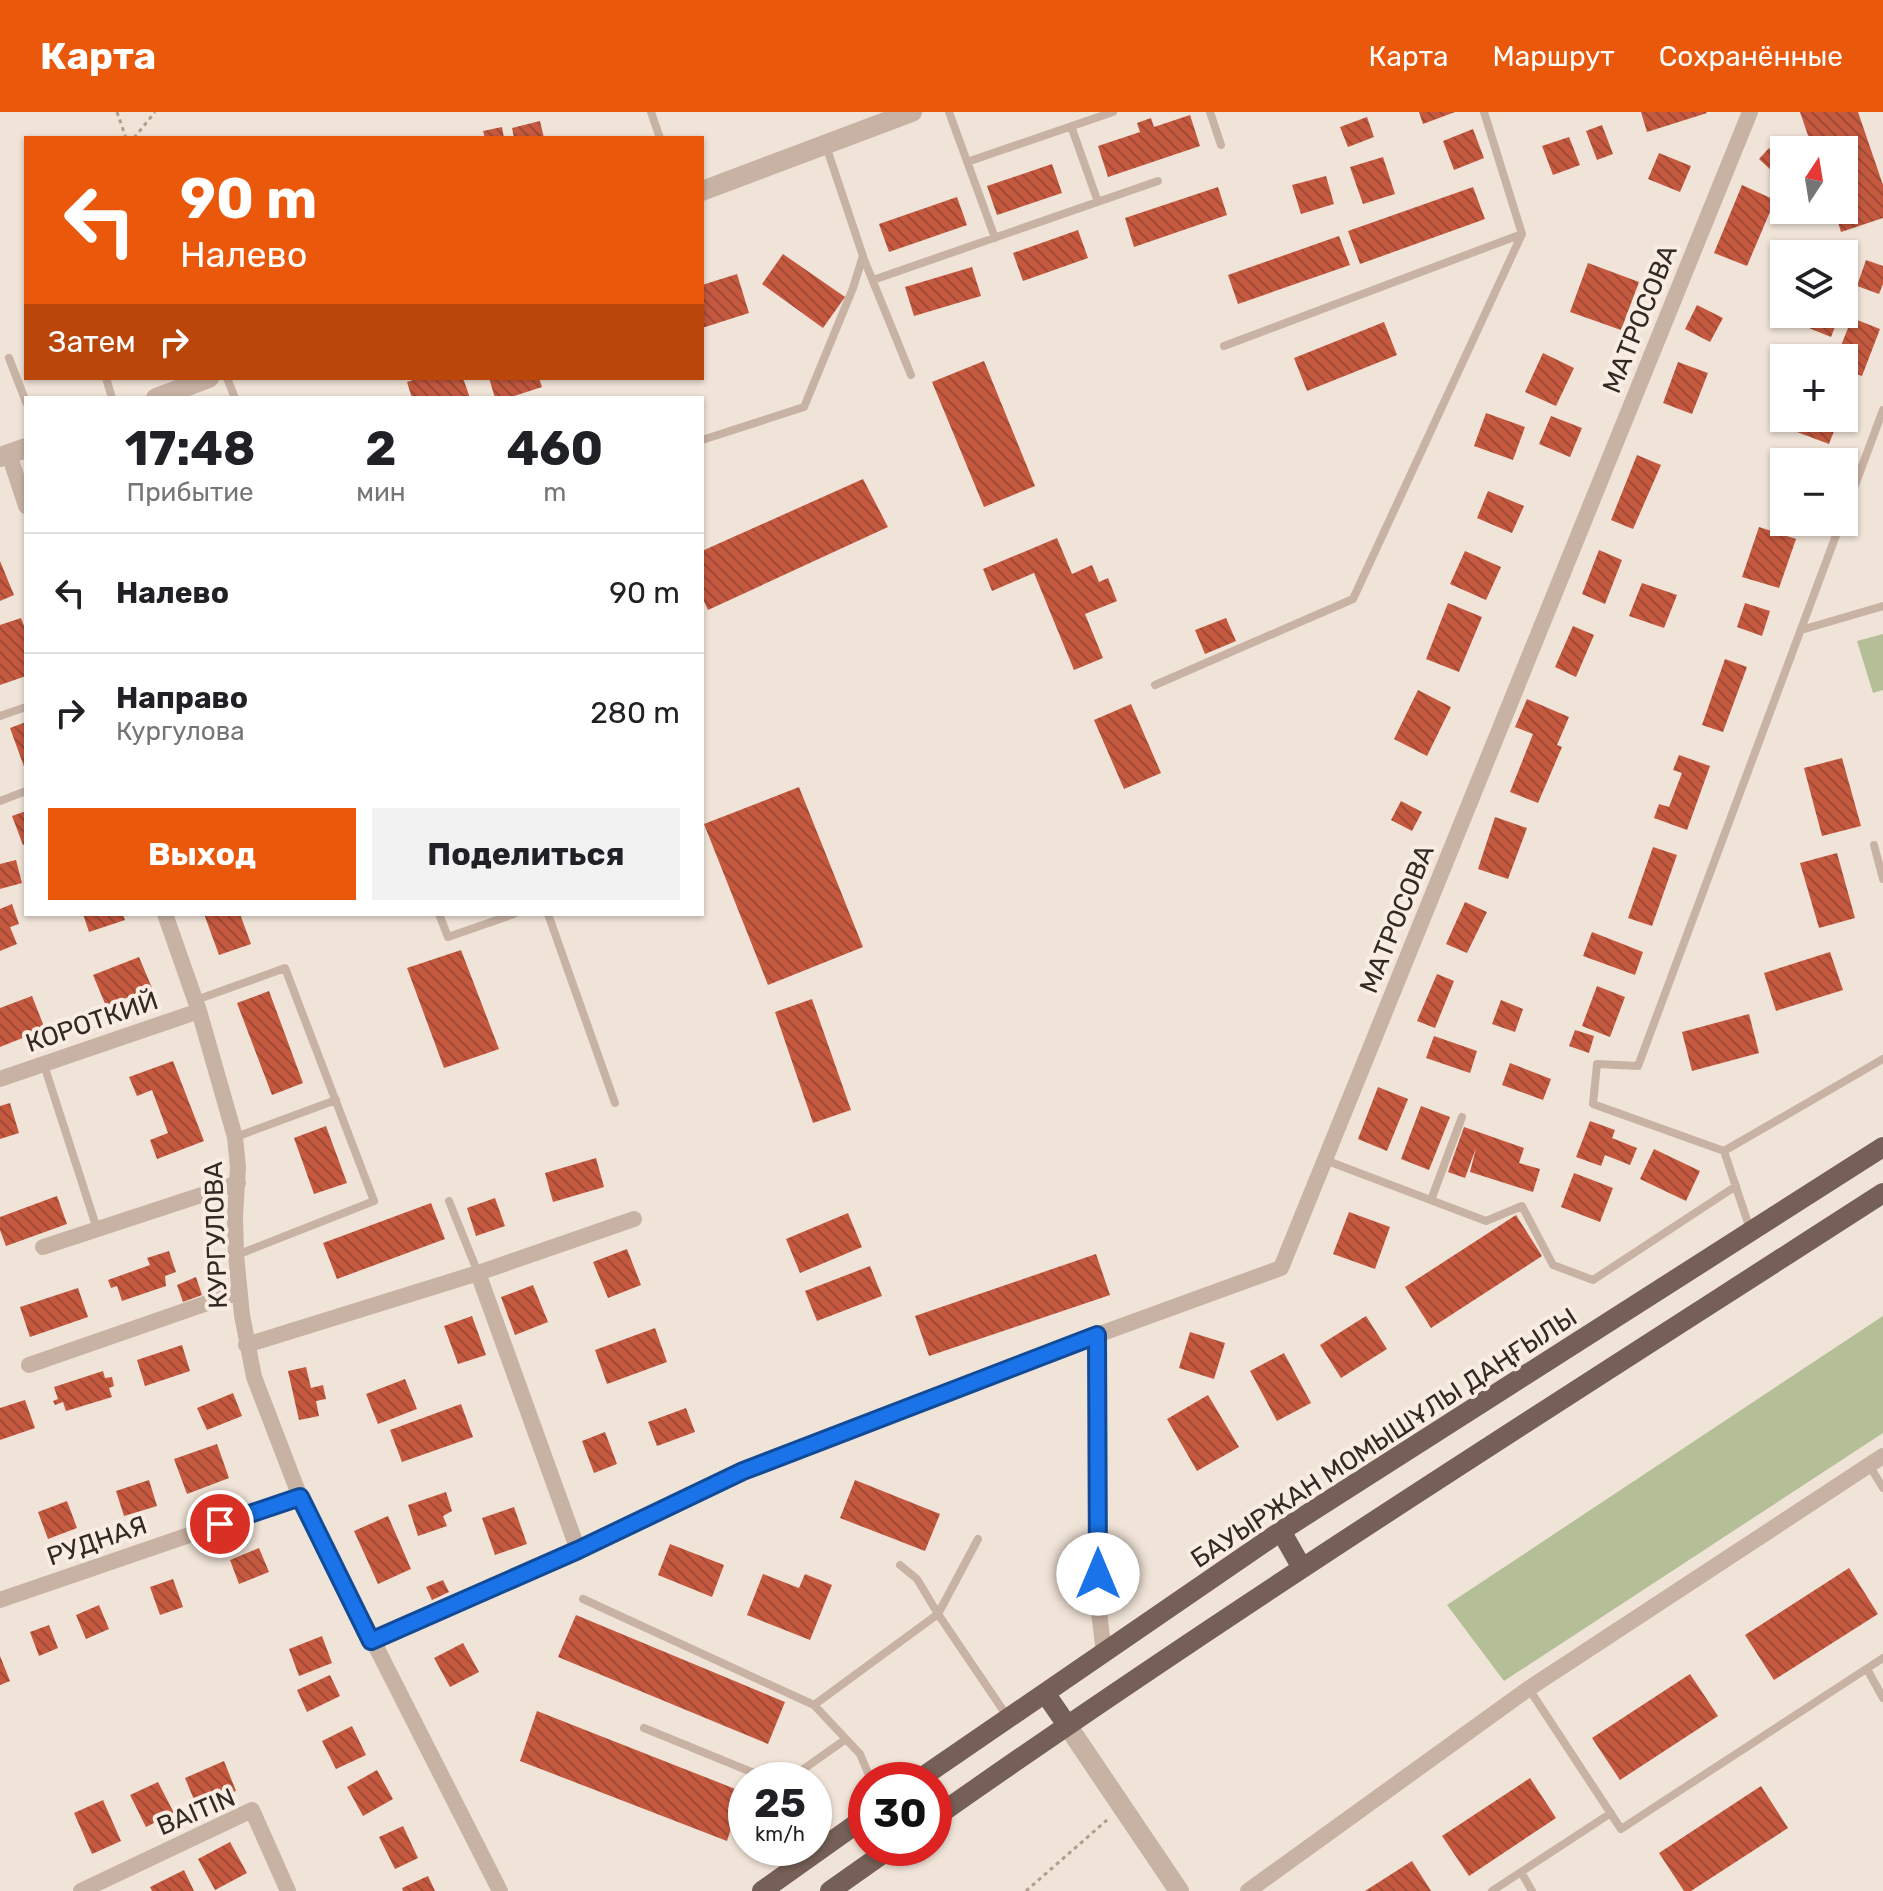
<!DOCTYPE html>
<html lang="ru">
<head>
<meta charset="utf-8">
<style>
  :root { --surface:#fff; --page:#f2f2f2; --text:#202124; --muted:#757577; --line:#e0e0e0; --accent:#ea580c }
  body { margin:0; font-family:Rubik,sans-serif; background:var(--page); color:var(--text); height:100vh; display:flex; flex-direction:column; font-size:30px; white-space:nowrap }
  * { box-sizing:border-box; margin:0 }
  p { font-size:26px; color:var(--muted) }
  .icon { flex:none; width:44px; height:44px; fill:none; stroke:currentColor; stroke-width:2; stroke-linecap:round; stroke-linejoin:round }
  .map { position:relative; flex:1; overflow:hidden }
  .details { position:absolute; left:24px; top:284px; width:680px; height:520px; display:flex; flex-direction:column; background:var(--surface); border-radius:0px; box-shadow:0 2px 6px #0004 }
  .details>* { flex:none }
  .top-card { position:absolute; left:24px; top:24px; width:680px; height:244px; border-radius:0px; box-shadow:0 2px 6px #0004; background:#ea580c; color:#fff; overflow:hidden }
  .needle { width:52px; rotate:12deg }
  .tools { position:absolute; left:1770px; top:24px; display:grid; gap:16px }
  .tools a { display:grid; place-items:center; width:88px; height:88px; border-radius:0px; background:var(--surface); box-shadow:0 2px 6px #0004; font-size:40px }
  .speed { position:absolute; left:728px; top:1650px; display:flex; gap:16px; font-size:40px; font-weight:700; text-align:center }
  .speed>* { display:grid; place-content:center; width:104px; height:104px; border-radius:50%; background:var(--surface); box-shadow:0 2px 6px #0004; line-height:1 }
  .speed small { font-size:20px; font-weight:400 }
  .speed .limit { border:12px solid #d22; background:#fff; color:#111 }
  .pin { position:absolute; display:grid; place-items:center; width:68px; height:68px; color:#fff; margin:-34px; border:4px solid #fff; border-radius:50%; box-shadow:0 2px 8px #0007 }
  .me { position:absolute; width:88px; margin:-44px; rotate:0deg; stroke-linejoin:round; filter:drop-shadow(0 0 6px #0008) }
  .turn { display:flex; align-items:center; gap:28px; height:168px; padding:0 24px; font-size:36px }
  .turn .icon { width:104px; height:104px; stroke-width:2.5 }
  .turn b { display:block; font-size:56px; line-height:68px }
  .then { display:flex; align-items:center; height:76px; padding:0 24px; background:#0003; gap:16px; font-size:30px }
  .eta { display:flex; justify-content:space-evenly; align-items:center; height:136px; text-align:center }
  .eta b { font-size:48px; font-weight:700; line-height:56px }
  .action { display:flex; gap:16px; margin-top:auto; padding:16px 24px }
  .action a { flex:1; height:92px; border-radius:0px; background:var(--accent); color:#fff; font-size:32px; font-weight:700; line-height:92px; text-align:center }
  .action a+a { background:var(--page); color:var(--text) }
  ul { padding:0; list-style:none }
  li { display:flex; align-items:center; gap:24px; height:120px; padding:0 24px; border-top:2px solid var(--line) }
  li div { flex:1 }
  li b { display:block; font-size:30px }
  li em { font-style:normal }
  header { display:flex; align-items:center; gap:48px; box-sizing:border-box; height:112px; padding:0 40px; background:var(--accent); color:#fff }
  header strong { font-size:38px }
  nav { display:flex; gap:44px; margin-inline-start:auto; font-size:28px }
  .map>svg:first-child { display:block }
  .green { fill:#b4bf97 }
  .building { fill:url(#building-back-hatch) }
  .lines { fill:none; stroke-linecap:round; stroke-linejoin:round }
  .path { stroke:#b49c8e; stroke-width:3; stroke-dasharray:4 4; stroke-linecap:butt }
  .service { stroke:#c8b2a3; stroke-width:8 }
  .minor { stroke:#c8b2a3; stroke-width:16 }
  .tertiary { stroke:#c8b2a3; stroke-width:20 }
  .primary { stroke:#755f56; stroke-width:20 }
  .route-casing { stroke:#114b97; stroke-width:20 }
  .route { stroke:#1a73e8; stroke-width:14 }
  .labels { text-anchor:middle; dominant-baseline:central; stroke-width:8; stroke-linejoin:round; paint-order:stroke }
  .street-label { font-size:26px; fill:#332925; stroke:#f9ede3 }
</style>
</head>
<body>
<header>
<strong>Карта</strong>
<nav><a>Карта</a><a>Маршрут</a><a>Сохранённые</a></nav>
</header>
<div class="map">
<svg width="1883" height="1779" viewBox="0 0 1883 1779">
  <defs>
    <pattern id="building-back-hatch" width="6" height="6" patternUnits="userSpaceOnUse" patternTransform="scale(2)"><rect width="6" height="6" fill="#c55940"/><path d="M-1 5l2 2M0 0l6 6M5-1l2 2" fill="none" stroke="#a14a35"/></pattern>
  </defs>
  <rect width="100%" height="100%" fill="#f0e3d7"/>
  <path class="green" d="M1883 522V578L1873 581 1857 529Z
    M1883 1204V1321L1504 1569 1447 1493Z"/>
  <path class="building" d="M1419 0H1455L1423 12Z
    M1641 0H1706L1707 1 1647 20Z
    M1800 0H1858L1883 73V106L1841 120 1834 98H1844V38H1813Z
    M1190 3 1200 34 1108 65 1098 34 1140 20 1137 11 1151 6 1154 15Z
    M1367 5 1374 25 1348 35 1340 15Z
    M540 9 544 26H514L512 16Z
    M1602 13 1613 42 1597 48 1586 19Z
    M502 15 504 26H485L483 19Z
    M1473 17 1484 46 1454 58 1443 29Z
    M1569 25 1580 53 1553 63 1542 34Z
    M1769 36 1783 50 1773 60 1759 47Z
    M1659 41 1691 54 1680 80 1648 67Z
    M1383 45 1395 82 1363 92 1350 55Z
    M1052 52 1062 81 997 103 987 74Z
    M1326 64 1334 92 1301 102 1292 73Z
    M1742 73 1775 88 1747 154 1714 141Z
    M1218 75 1227 103 1134 135 1125 106Z
    M1473 75 1485 107 1360 152 1348 119Z
    M957 85 967 113 889 140 879 112Z
    M1078 118 1088 146 1023 169 1013 141Z
    M1339 124 1350 153 1238 192 1228 163Z
    M783 142 845 185 823 216 762 172Z
    M1866 148 1883 154V172L1879 182 1857 174Z
    M1588 151 1639 170 1621 218 1570 200Z
    M972 155 981 184 914 204 905 175Z
    M737 162 749 201 702 216V173Z
    M1697 193 1723 206 1710 230 1685 217Z
    M1797 202H1840L1831 225 1794 210Z
    M1852 206 1880 217 1862 264 1844 258V246H1836Z
    M1384 210 1397 243 1307 279 1294 246Z
    M1543 241 1574 256 1556 294 1525 280Z
    M984 249 1035 374 984 395 932 270Z
    M1678 250 1708 261 1692 302 1663 291Z
    M419 266H463L470 286H412L407 270Z
    M489 266H539L542 275 508 286H495Z
    M1486 301 1525 315 1513 348 1474 334Z
    M1551 304 1582 316 1570 345 1539 332Z
    M1803 306H1839L1829 332 1797 320Z
    M1792 342 1815 349V350H1790Z
    M1637 343 1661 353 1633 417 1611 408Z
    M863 367 888 415 708 498 702 485V439Z
    M1488 379 1524 394 1512 421 1477 406Z
    M1759 415 1796 427 1779 476 1742 465Z
    M1057 426 1072 462 1092 453 1099 470 1108 466 1117 489 1085 502 1103 546 1074 558 1034 461 992 479 983 457Z
    M1599 438 1622 448 1605 492 1582 482Z
    M1465 439 1501 455 1486 488 1450 472Z
    M0 449 14 483 0 489Z
    M1642 471 1677 483 1664 516 1629 504Z
    M1448 491 1482 505 1459 560 1426 547Z
    M1745 491 1770 499 1762 524 1737 515Z
    M21 506 26 519V564L0 573V513Z
    M1226 506 1236 529 1205 542 1195 518Z
    M1573 514 1594 523 1576 565 1555 555Z
    M1725 547 1747 555 1723 620 1702 613Z
    M1418 578 1451 595 1427 644 1394 627Z
    M1527 587 1569 605 1557 633 1562 635 1538 691 1510 680 1533 622 1515 615Z
    M1131 592 1161 661 1124 677 1094 608Z
    M26 610V660L10 616Z
    M1679 643 1710 654 1687 718 1654 706 1659 692 1669 695 1682 661 1673 658Z
    M1842 646 1861 714 1822 724 1804 656Z
    M799 675 863 835 768 873 704 712Z
    M1401 689 1422 700 1412 719 1391 708Z
    M26 699V732L23 733 12 704Z
    M1495 705 1527 716 1508 767 1478 757Z
    M1653 735 1677 743 1652 814 1628 806Z
    M1837 741 1855 806 1819 816 1800 751Z
    M16 748 22 771 0 777V752Z
    M1465 790 1487 800 1467 841 1446 832Z
    M12 792 19 812 10 815 17 832 0 839V797Z
    M83 802H123L125 808 89 820Z
    M204 802H240L251 832 219 843Z
    M1592 820 1643 840 1635 863 1583 844Z
    M461 838 499 937 444 956 407 856Z
    M1830 840 1843 878 1776 899 1764 861Z
    M139 845 152 876 106 894 93 863Z
    M1437 862 1454 869 1435 916 1417 909Z
    M1597 874 1625 885 1610 925 1582 914Z
    M269 879 303 971 272 983 237 891Z
    M32 884 45 917 0 935V896Z
    M812 887 851 998 813 1011 775 900Z
    M1501 888 1523 897 1515 920 1492 912Z
    M1749 902 1759 941 1692 959 1682 920Z
    M1575 918 1594 924 1589 941 1569 934Z
    M1434 924 1477 939 1470 961 1426 946Z
    M173 949 204 1029 157 1047 150 1028 168 1021 152 978 137 984 129 965Z
    M1510 951 1551 967 1543 988 1502 973Z
    M1378 975 1408 987 1387 1039 1358 1027Z
    M10 991 19 1021 0 1027V994Z
    M1421 994 1450 1005 1429 1058 1401 1047Z
    M1590 1009 1615 1018 1612 1026 1637 1036 1630 1053 1605 1043 1601 1054 1576 1045Z
    M326 1014 347 1071 314 1082 294 1026Z
    M1464 1015 1524 1036 1519 1051 1540 1057 1533 1080 1470 1060 1476 1036 1465 1066 1448 1060Z
    M1654 1037 1700 1059 1686 1089 1640 1067Z
    M596 1046 604 1075 553 1090 545 1061Z
    M1574 1061 1613 1076 1600 1110 1561 1095Z
    M57 1084 67 1112 6 1134 0 1118V1105Z
    M495 1086 505 1114 476 1124 467 1096Z
    M431 1091 445 1127 337 1167 323 1131Z
    M1349 1100 1390 1115 1375 1157 1333 1142Z
    M848 1101 862 1135 800 1161 786 1127Z
    M1516 1103 1542 1144 1431 1216 1405 1175Z
    M627 1137 641 1173 608 1186 593 1150Z
    M169 1139 176 1160 165 1164 166 1174 122 1189 117 1174 111 1176 108 1168 150 1153 147 1146Z
    M1096 1142 1110 1183 929 1244 915 1204Z
    M870 1154 882 1184 817 1209 805 1179Z
    M196 1165 202 1183 183 1190 177 1173Z
    M533 1173 548 1210 515 1223 501 1185Z
    M78 1176 88 1205 30 1225 20 1195Z
    M472 1204 486 1243 458 1252 444 1214Z
    M1366 1204 1387 1237 1341 1266 1320 1233Z
    M655 1216 667 1250 607 1272 595 1238Z
    M1190 1220 1225 1231 1214 1267 1179 1256Z
    M182 1233 190 1259 145 1274 137 1248Z
    M1284 1241 1311 1291 1277 1309 1250 1259Z
    M306 1255 311 1276 323 1273 326 1287 316 1289 319 1304 299 1308 288 1259Z
    M103 1259 105 1266 112 1265 114 1274 109 1276 112 1285 66 1299 63 1290 55 1293 53 1289 58 1287 54 1275Z
    M405 1267 417 1297 378 1312 366 1282Z
    M233 1281 242 1304 207 1318 197 1296Z
    M1208 1283 1239 1335 1197 1359 1167 1307Z
    M25 1288 35 1316 0 1328V1296Z
    M461 1292 473 1325 402 1350 390 1318Z
    M686 1296 695 1320 657 1334 648 1310Z
    M605 1320 617 1352 594 1361 582 1329Z
    M217 1332 229 1366 187 1382 174 1347Z
    M149 1368 157 1394 124 1404 116 1379Z
    M855 1368 940 1402 925 1439 840 1406Z
    M446 1380 452 1399 443 1404 447 1414 418 1424 408 1393Z
    M67 1389 77 1416 48 1427 38 1400Z
    M514 1395 527 1432 495 1443 482 1406Z
    M388 1404 411 1457 378 1472 354 1419Z
    M670 1432 724 1453 712 1485 658 1463Z
    M259 1436 269 1460 239 1472 230 1448Z
    M1849 1456 1878 1502 1774 1568 1745 1523Z
    M763 1462 799 1476 805 1462 832 1473 810 1528 747 1503Z
    M173 1467 183 1495 160 1503 150 1475Z
    M443 1468 449 1480 432 1488 426 1475Z
    M99 1493 109 1517 86 1527 76 1503Z
    M576 1503 785 1590 768 1632 558 1545Z
    M49 1513 58 1536 39 1544 30 1520Z
    M322 1524 332 1551 299 1564 289 1537Z
    M463 1531 479 1560 450 1575 434 1546Z
    M0 1544 10 1569 0 1573Z
    M1690 1562 1718 1604 1620 1668 1592 1626Z
    M330 1563 340 1584 307 1600 297 1578Z
    M537 1599 743 1680 727 1729 520 1649Z
    M352 1614 366 1643 336 1657 322 1629Z
    M224 1649 236 1679 197 1695 185 1666Z
    M377 1658 393 1687 363 1704 347 1675Z
    M1530 1666 1556 1706 1469 1764 1442 1724Z
    M158 1670 174 1701 146 1715 130 1683Z
    M1761 1674 1788 1716 1691 1779H1684L1659 1741Z
    M103 1688 121 1729 92 1742 74 1701Z
    M403 1714 418 1746 395 1757 379 1725Z
    M230 1730 247 1761 215 1778 198 1747Z
    M1412 1749 1431 1779H1365Z
    M184 1758 194 1779H152L150 1775Z
    M428 1764 435 1779H403L402 1776Z"/>
  <g class="lines">
    <path class="path" d="M117 0 126 26
      M134 26 155 0
      M1026 1779 1107 1708"/>
    <path class="service" d="M651 0 660 26
      M949 0 995 126
      M1210 0 1221 33
      M1071 14 1098 90
      M967 50 1113 0
      M863 145 911 263
      M873 168 1158 69
      M1224 234 1522 122
      M9 246 26 290
      M106 266 112 286
      M227 266 235 286
      M702 328 804 295 853 176 863 144 826 34
      M1844 403 1883 298
      M1801 518 1883 494
      M1155 573 1353 487 1522 122 1484 0
      M0 604 26 595
      M0 689 26 679
      M1874 733 1883 767
      M439 802 448 825 514 802
      M548 802 615 991
      M196 888 285 856 374 1089 237 1143
      M44 953 97 1117
      M236 1025 336 988
      M1724 1039 1883 947
      M1325 1048 1486 1109 1522 1094 1553 1153 1593 1168 1736 1074
      M1431 1088 1462 1005
      M449 1089 478 1161
      M1750 1117 1724 1039 1593 992 1597 952 1638 954 1841 410
      M1869 1353 1883 1376
      M978 1427 938 1502 1007 1604
      M583 1487 814 1593 860 1642 871 1668
      M372 1528 578 1438 743 1359 1096 1224
      M1867 1557 1883 1586
      M1529 1577 1621 1717 1883 1546
      M814 1593 938 1502 917 1467 900 1453
      M644 1616 771 1668
      M788 1668 846 1627
      M1521 1760 1532 1779
      M1492 1779 1611 1701"/>
    <path class="minor" d="M9 342 26 394
      M165 802 199 899 235 1025 238 1055 235 1104 236 1143 242 1203 254 1265 300 1385 500 1779
      M0 967 199 899
      M43 1135 238 1071
      M478 1161 578 1438
      M246 1233 478 1161 634 1107
      M29 1253 239 1180
      M0 1488 300 1385
      M1104 1541 1098 1492 1097 1223 1281 1156 1750 0
      M81 1779 252 1698 288 1779
      M1248 1779 1528 1577 1883 1344"/>
    <path class="tertiary" d="M702 79 912 0
      M156 286 209 266
      M0 345 26 336
      M1067 1613 1179 1779"/>
    <path class="primary" d="M1281 1419 1302 1456
      M1045 1581 1067 1613
      M918 1668 1281 1419 1883 1035
      M934 1706C1244 1488 1565 1286 1883 1081
      M762 1779 866 1705
      M830 1779 891 1736"/>
  </g>
  <g class="lines">
    <defs>
      <path id="route" d="M220 1412 300 1385 371 1529 578 1438 743 1359 1097 1223 1098 1462"/>
    </defs>
    <use href="#route" class="route-casing"/>
    <use href="#route" class="route"/>
  </g>
  <g class="labels">
    <g class="street-label">
      <text transform="translate(1640 207) rotate(-68)">МАТРОСОВА</text>
      <text transform="translate(1397 807) rotate(-68)">МАТРОСОВА</text>
      <text transform="translate(92 910) rotate(-19)">КОРОТКИЙ</text>
      <text transform="translate(216 1123) rotate(-92)">КУРГУЛОВА</text>
      <text transform="translate(1384 1326) rotate(-33)">БАУЫРЖАН МОМЫШҰЛЫ ДАҢҒЫЛЫ</text>
      <text transform="translate(97 1429) rotate(-19)">РУДНАЯ</text>
      <text transform="translate(196 1700) rotate(-23)">BAITIN</text>
    </g>
  </g>
</svg>
<div class="tools">
<a><svg class="needle" viewBox="-14 -14 28 28"><path d="M0-13l5 13h-10z" fill="#e53935"/><path d="M0 13l5-13h-10z" fill="#757577"/></svg></a>
<a><svg class="icon" aria-label="layers" viewBox="0 0 24 24"><path d="M12 4l9 5-9 5-9-5zM3 14l9 5 9-5"/></svg></a>
<a>+</a>
<a>−</a>
</div>
<div class="speed"><div>25<small>km/h</small></div><div class="limit">30</div></div>
<div class="pin" style="left:220px;top:1412px;background:#d93025"><svg class="icon" aria-label="arrive" viewBox="0 0 24 24"><path d="M6 21V4h12l-3 4 3 4H6"/></svg></div>
<svg class="me" style="left:1098px;top:1462px" viewBox="-20 -20 40 40"><circle r="19" fill="#fff"/><path d="M0-13L10 11 0 6-10 11z" fill="#1a73e8"/></svg>
<div class="top-card">
<div class="turn"><svg class="icon" aria-label="left" viewBox="0 0 24 24"><path d="M17 20v-9H6M10 6l-5 5 5 5"/></svg><div><b>90 m</b>Налево</div></div>
<div class="then">Затем<svg class="icon" aria-label="right" viewBox="0 0 24 24"><path d="M7 20v-9h11M14 6l5 5-5 5"/></svg></div>
</div>
<section class="details">
<div class="eta">
<div><b>17:48</b><p>Прибытие</p></div>
<div><b>2</b><p>мин</p></div>
<div><b>460</b><p>m</p></div>
</div>
<ul>
<li><svg class="icon" aria-label="left" viewBox="0 0 24 24"><path d="M17 20v-9H6M10 6l-5 5 5 5"/></svg><div><b>Налево</b></div><em>90 m</em></li>
<li><svg class="icon" aria-label="right" viewBox="0 0 24 24"><path d="M7 20v-9h11M14 6l5 5-5 5"/></svg><div><b>Направо</b><p>Кургулова</p></div><em>280 m</em></li>
</ul>
<div class="action"><a>Выход</a><a>Поделиться</a></div>
</section>
</div>
</body>
</html>
